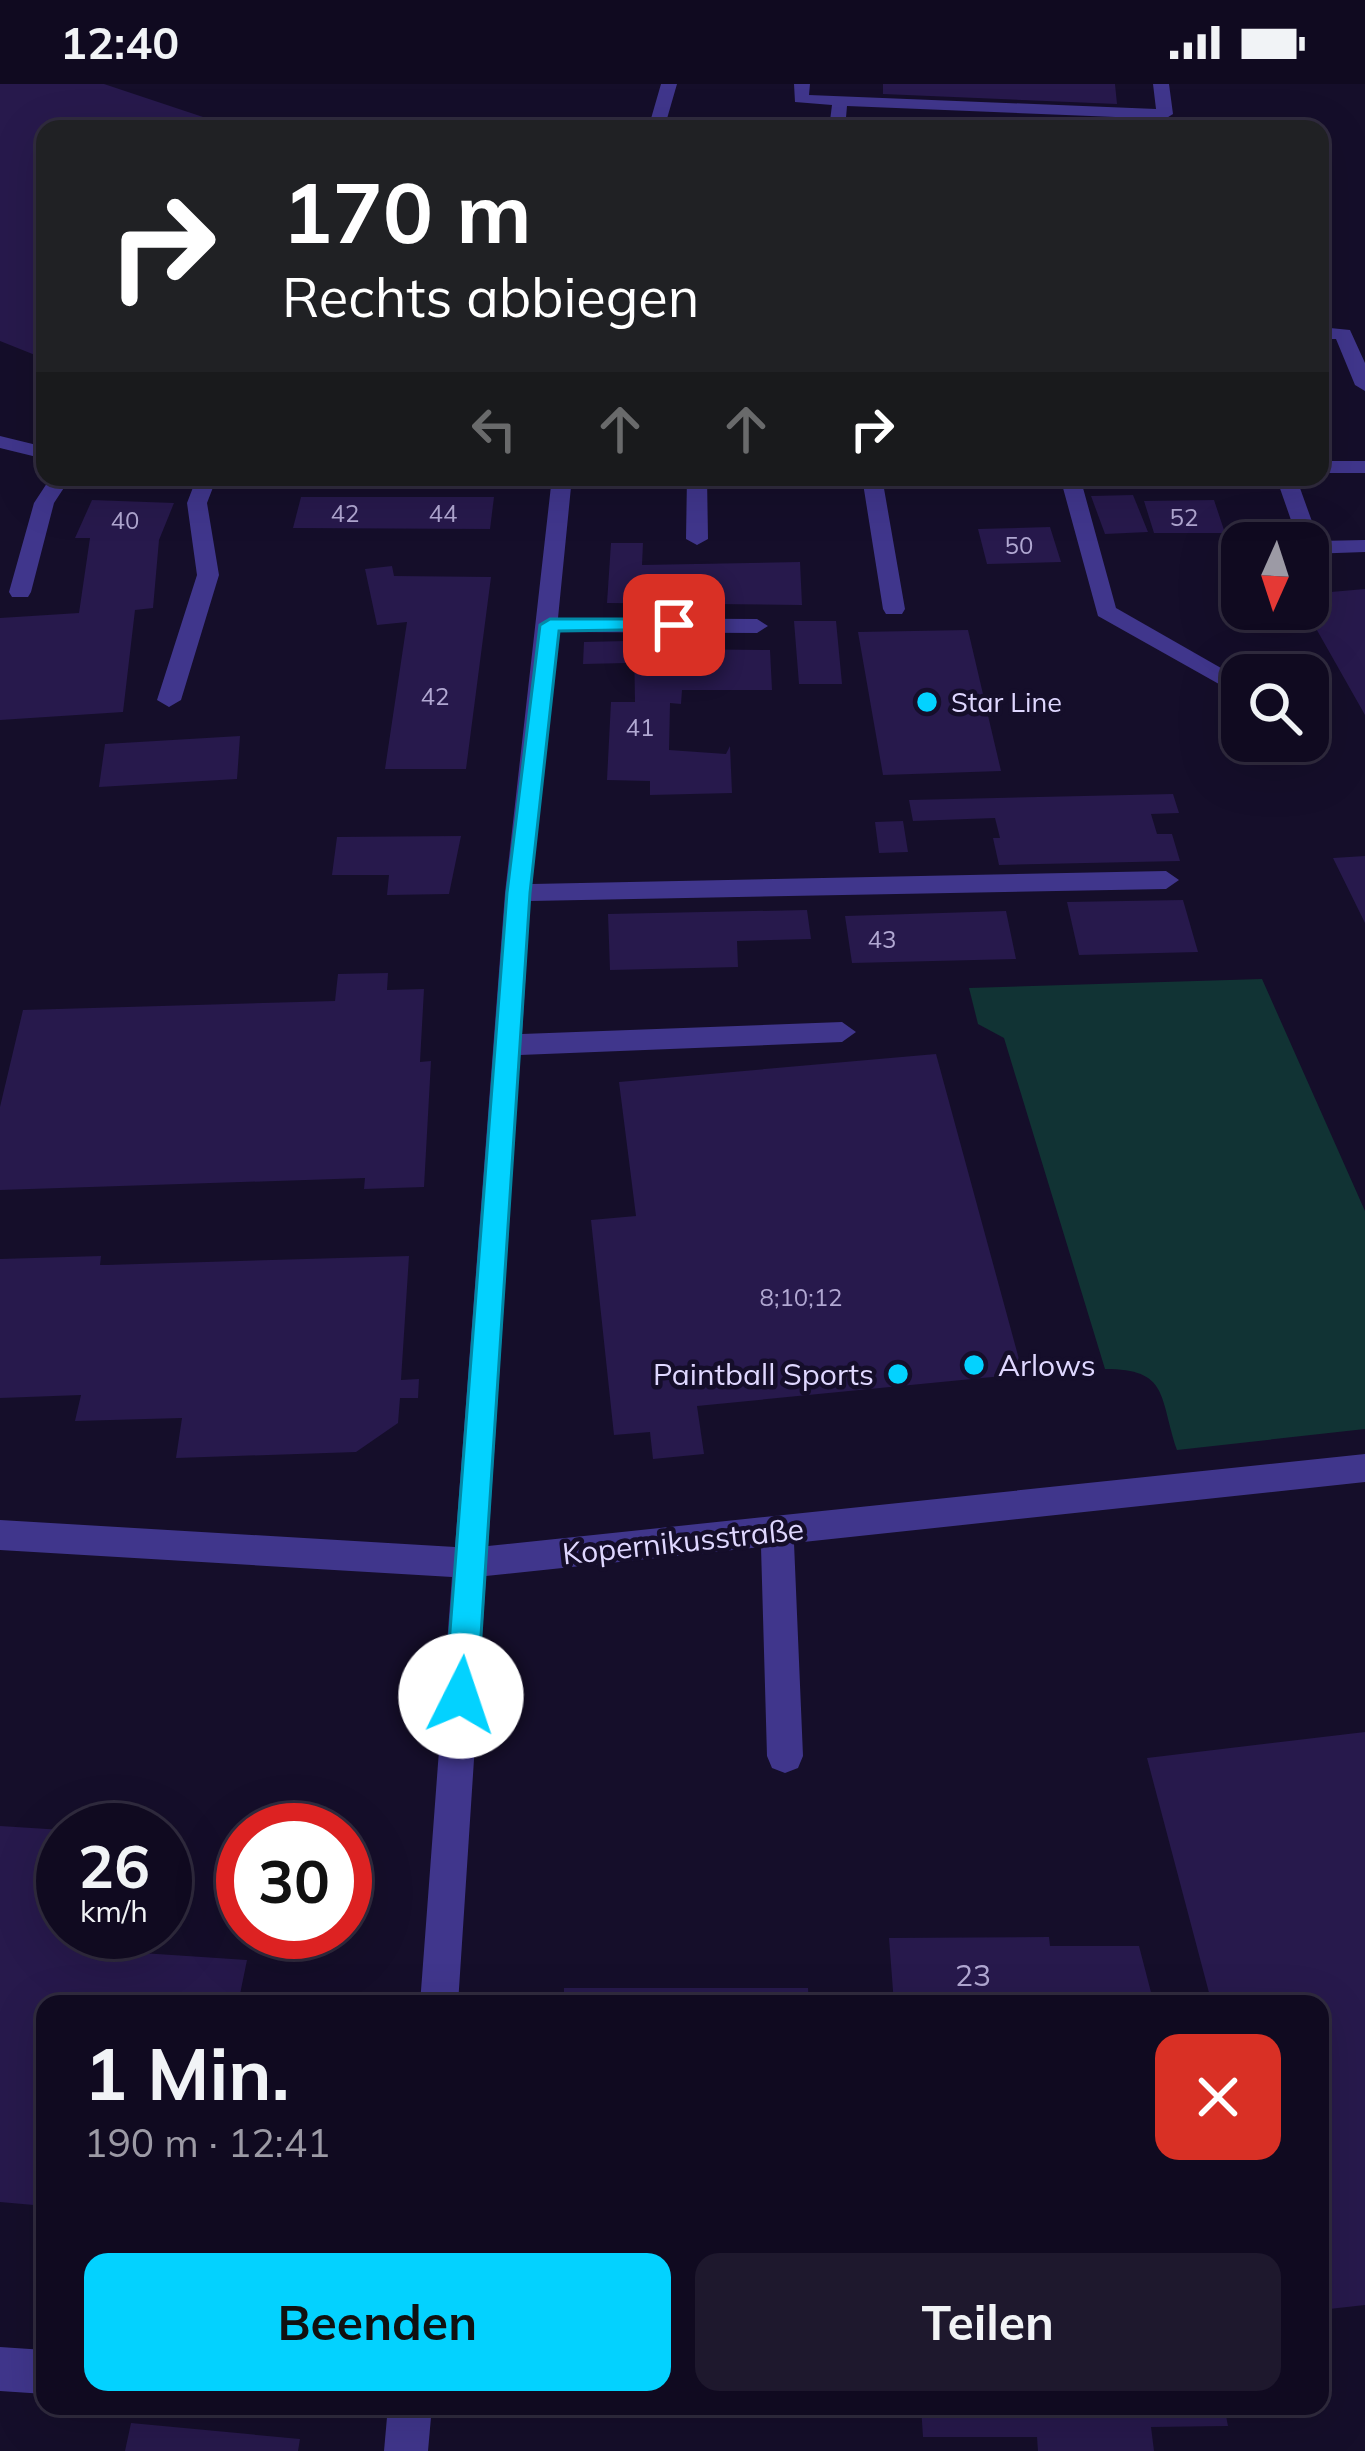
<!DOCTYPE html>
<html lang="de">
<head>
<meta charset="utf-8">
<style>
  :root { --surface:#100a20; --page:#1e182d; --text:#f1f3f6; --muted:#9c9aa5; --line:#302b3e; --accent:#03d2ff }
  body { margin:0; font-family:Mulish,sans-serif; background:var(--page); color:var(--text); height:100vh; display:flex; flex-direction:column; font-size:45px; white-space:nowrap }
  * { box-sizing:border-box; margin:0 }
  p { font-size:39px; color:var(--muted) }
  .icon { flex:none; width:66px; height:66px; fill:none; stroke:currentColor; stroke-width:2; stroke-linecap:round; stroke-linejoin:round }
  .map { position:relative; flex:1; overflow:hidden }
  .side { position:absolute; left:36px; top:1911px; width:1293px; height:420px; display:flex; flex-direction:column; background:var(--surface); border-radius:24px; box-shadow:0 12px 48px #0002,0 0 0 3px var(--line) }
  .side>* { flex:none }
  .top-card { position:absolute; left:36px; top:36px; width:1293px; height:366px; border-radius:24px; box-shadow:0 12px 48px #0002,0 0 0 3px var(--line); background:#202124; color:#fff; overflow:hidden }
  .needle { width:78px; rotate:183deg }
  .tools { position:absolute; left:1221px; top:438px; display:grid; gap:24px }
  .tools a { display:grid; place-items:center; width:108px; height:108px; border-radius:24px; background:var(--surface); box-shadow:0 12px 48px #0002,0 0 0 3px var(--line); font-size:60px }
  .speed { position:absolute; left:36px; top:1719px; display:flex; gap:24px; font-size:60px; font-weight:700; text-align:center }
  .speed>* { display:grid; place-content:center; width:156px; height:156px; border-radius:50%; background:var(--surface); box-shadow:0 12px 48px #0002,0 0 0 3px var(--line); line-height:1 }
  .speed small { font-size:30px; font-weight:400 }
  .speed .limit { border:18px solid #d22; background:#fff; color:#111 }
  .pin { position:absolute; display:grid; place-items:center; width:102px; height:102px; color:#fff; margin:-51px; border-radius:24px; box-shadow:0 6px 18px #0006 }
  .me { position:absolute; width:132px; margin:-66px; rotate:4deg; stroke-linejoin:round; filter:drop-shadow(0 0 9px #0008) }
  .turn { display:flex; align-items:center; gap:42px; height:252px; padding:0 48px; font-size:54px }
  .turn .icon { width:156px; height:156px; stroke-width:2.5 }
  .turn b { display:block; font-size:84px; line-height:102px }
  .lanes { display:flex; align-items:center; height:114px; padding:0 48px; background:#0003; justify-content:center; gap:60px; direction:ltr }
  .lanes .off { opacity:.35 }
  .round { display:grid; place-items:center; flex:none; width:126px; height:126px; border-radius:24px; background:var(--page) }
  .headline { display:flex; align-items:center; justify-content:space-between; height:204px; padding:0 48px }
  h1 { font-size:72px; font-weight:700; line-height:90px }
  .button { display:flex; gap:24px; margin-top:auto; padding:24px 48px }
  .button a { flex:1; height:138px; border-radius:24px; background:var(--accent); color:#111; font-size:48px; font-weight:700; line-height:138px; text-align:center }
  .button a+a { background:var(--page); color:var(--text) }
  .status { display:flex; justify-content:space-between; align-items:center; height:84px; padding:0 60px; background:var(--surface); direction:ltr }
  .status svg { height:33px; fill:currentColor }
  .map>svg:first-child { display:block }
  .green { fill:#113334 }
  .building { fill:#27194c }
  .lines { fill:none; stroke-linecap:round; stroke-linejoin:round }
  .minor { fill:#40368c; fill-rule:evenodd }
  .route { fill:#03d2ff; stroke:#0288a6; stroke-width:3 }
  .poi-dot { fill:#03d2ff; stroke:#150e2a; stroke-width:4.5 }
  .labels { text-anchor:middle; dominant-baseline:central; stroke-width:9; stroke-linejoin:round; paint-order:stroke }
  .number-label { font-size:24px; fill:#b1a8d2 }
  .far-poi-label { font-size:27px; fill:#dfd7ff; stroke:#150e2a; text-anchor:start }
  .poi-label { font-size:30px; fill:#dfd7ff; stroke:#150e2a; text-anchor:start }
  .street-label { font-size:30px; fill:#dfd7ff; stroke:#150e2a }
  .near-number-label { font-size:30px; fill:#b1a8d2 }
</style>
</head>
<body>
<div class="status"><b>12:40</b><svg viewBox="0 0 49 12"><path d="M0 12V9h3v3zM5 12V6h3v6zM10 12V3h3v9zM15 12V0h3v12zM26 1h20v11H26zM47 4h2v5h-2z"/></svg></div>
<div class="map">
<svg width="1365" height="2367" viewBox="0 0 1365 2367">
  <rect width="100%" height="100%" fill="#150e2a"/>
  <path class="green" d="M1262 895 1365 1127V1345L1177 1366C1159 1312 1169 1285 1105 1285L1004 954 978 940 969 904Z"/>
  <path class="building" d="M0 0H104L236 44 45 45V275L0 257Z
    M883 0H1115L1117 20 883 10Z
    M1133 411 1148 448 1105 450 1091 412Z
    M301 413H494L490 445 293 444Z
    M92 416 174 419 159 456 153 524 135 526 123 628 0 636V534L79 529 90 454H75Z
    M1214 416 1225 449H1154L1144 417Z
    M1050 443 1061 478 987 480 978 445Z
    M611 459H643L642 481 800 478 802 521 607 519Z
    M392 482 394 492 491 493 466 685H385L407 538 377 541 365 485Z
    M1365 505V631L1305 525 1308 510Z
    M794 537H836L842 600H799Z
    M968 546 1001 687 883 691 858 548Z
    M627 557V579L583 580 584 558Z
    M634 558H672V565L770 566 772 606H682L681 620 670 619 669 666 726 670 730 662 732 709 650 711V697L607 696 611 618H635Z
    M240 652 237 695 99 703 105 660Z
    M1173 710 1179 729 1151 730 1157 750H1172L1180 777 999 781 993 754H1000L995 734 913 737 909 716Z
    M903 737 908 768 879 769 875 738Z
    M461 752 449 810 387 811 389 791H332L337 753Z
    M1365 772V839L1333 774Z
    M1183 816 1198 868 1079 871 1067 818Z
    M807 826 811 855 737 857 738 883 610 886 608 830Z
    M1006 827 1016 875 852 879 845 832Z
    M388 889 387 906 424 905 420 978 431 977 424 1103 364 1105 365 1094 0 1106V1023L23 926 335 917 338 890Z
    M936 970 1023 1290 697 1322 704 1370 653 1375 650 1348 614 1351 591 1136 636 1132 619 998Z
    M101 1172 100 1181H106L409 1172 401 1296 419 1295 418 1314H400L398 1339 356 1368 176 1374 182 1334 75 1337 81 1311 0 1314V1175Z
    M1365 1648V2221L1320 2226V1920H1212L1147 1674Z
    M0 1742 63 1746V1848H131L127 1868 247 1876 238 1920H45V2122L0 2118Z
    M1049 1853 1050 1862H1139L1154 1920H894L889 1854Z
    M564 1904H808L809 1920H564Z
    M921 2322H1224L1228 2342 1151 2343 1154 2367H1038L1037 2353H923Z
    M131 2339 300 2355 298 2367H125Z"/>
  <g class="lines">
    <path class="minor" d="M661 0H677L664 45H648Z
      M794 0H810L809 11 1156 25 1153 0H1169L1173 30 1165 35 847 22 845 45H829L832 21 795 18Z
      M1320 243 1350 246 1365 279V307L1355 301 1336 255H1320Z
      M0 352 45 363V375L0 364Z
      M1320 377H1365V389H1320Z
      M51 393H71L54 419 31 508 28 513H12L9 508 34 419Z
      M197 393H217L207 419 219 491 181 616 169 623 157 616 197 491 187 419Z
      M552 393H572L558 534 757 535 768 542 757 549 557 548 532 800 1166 787 1179 796 1166 805 530 817 522 950 842 938 856 948 842 958 520 971 488 1462 1365 1370V1398L794 1459 803 1672 798 1684 785 1689 772 1684 767 1672 761 1463 486 1492 458 1920H420L452 1493 0 1466V1436L455 1463 505 809Z
      M687 393H707L708 455 697 461 686 455Z
      M862 393H882L905 525 902 530H886L883 525Z
      M1060 393H1080L1116 524 1242 596V613L1098 532Z
      M1276 393H1296L1319 457 1365 456V468L1308 470V459H1299Z
      M0 2263 45 2266V2310L0 2307Z
      M388 2322H432L428 2367H384Z"/>
  </g>
  <path class="route" d="M674 535 682 537V545L559 547 530 809 477 1612 472 1622 461 1627 449 1622 445 1612 507 809 540 541 550 535Z"/>
  <g class="poi-dot">
    <circle cx="927" cy="618" r="12"/>
    <circle cx="974" cy="1281" r="12"/>
    <circle cx="898" cy="1290" r="12"/>
  </g>
  <g class="labels">
    <g class="number-label">
      <text x="345" y="429">42</text>
      <text x="443" y="429">44</text>
      <text x="1184" y="433">52</text>
      <text x="125" y="436">40</text>
      <text x="1019" y="461">50</text>
      <text x="435" y="612">42</text>
      <text x="640" y="643">41</text>
      <text x="882" y="855">43</text>
      <text x="801" y="1213">8;10;12</text>
    </g>
    <g class="far-poi-label">
      <text x="951" y="618">Star Line</text>
    </g>
    <g class="poi-label">
      <text x="998" y="1281">Arlows</text>
      <text x="874" y="1290" text-anchor="end">Paintball Sports</text>
    </g>
    <g class="street-label">
      <text transform="translate(683 1457) rotate(-6)">Kopernikusstraße</text>
    </g>
    <g class="near-number-label">
      <text x="973" y="1891">23</text>
    </g>
  </g>
</svg>
<div class="tools">
<a><svg class="needle" viewBox="-14 -14 28 28"><path d="M0-13l5 13h-10z" fill="#e53935"/><path d="M0 13l5-13h-10z" fill="#9c9aa5"/></svg></a>
<a><svg class="icon" aria-label="search" viewBox="0 0 24 24"><circle cx="10" cy="10" r="6"/><path d="M15 15l6 6"/></svg></a>
</div>
<div class="speed"><div>26<small>km/h</small></div><div class="limit">30</div></div>
<div class="pin" style="left:674px;top:541px;background:#d93025"><svg class="icon" aria-label="arrive" viewBox="0 0 24 24"><path d="M6 21V4h12l-3 4 3 4H6"/></svg></div>
<svg class="me" style="left:461px;top:1612px" viewBox="-20 -20 40 40"><circle r="19" fill="#fff"/><path d="M0-13L10 11 0 6-10 11z" fill="#03d2ff"/></svg>
<div class="top-card">
<div class="turn"><svg class="icon" aria-label="right" viewBox="0 0 24 24"><path d="M7 20v-9h11M14 6l5 5-5 5"/></svg><div><b>170 m</b>Rechts abbiegen</div></div>
<div class="lanes"><svg class="icon off" aria-label="left" viewBox="0 0 24 24"><path d="M17 20v-9H6M10 6l-5 5 5 5"/></svg><svg class="icon off" aria-label="ahead" viewBox="0 0 24 24"><path d="M12 20V5M6 11l6-6 6 6"/></svg><svg class="icon off" aria-label="ahead" viewBox="0 0 24 24"><path d="M12 20V5M6 11l6-6 6 6"/></svg><svg class="icon" aria-label="right" viewBox="0 0 24 24"><path d="M7 20v-9h11M14 6l5 5-5 5"/></svg></div>
</div>
<section class="side">
<div class="headline"><div><h1>1 Min.</h1><p>190 m · 12:41</p></div><a class="round" style="background:#d93025;color:#fff"><svg class="icon" aria-label="close" viewBox="0 0 24 24"><path d="M6 6l12 12M18 6L6 18"/></svg></a></div>
<div class="button"><a>Beenden</a><a>Teilen</a></div>
</section>
</div>
</body>
</html>
